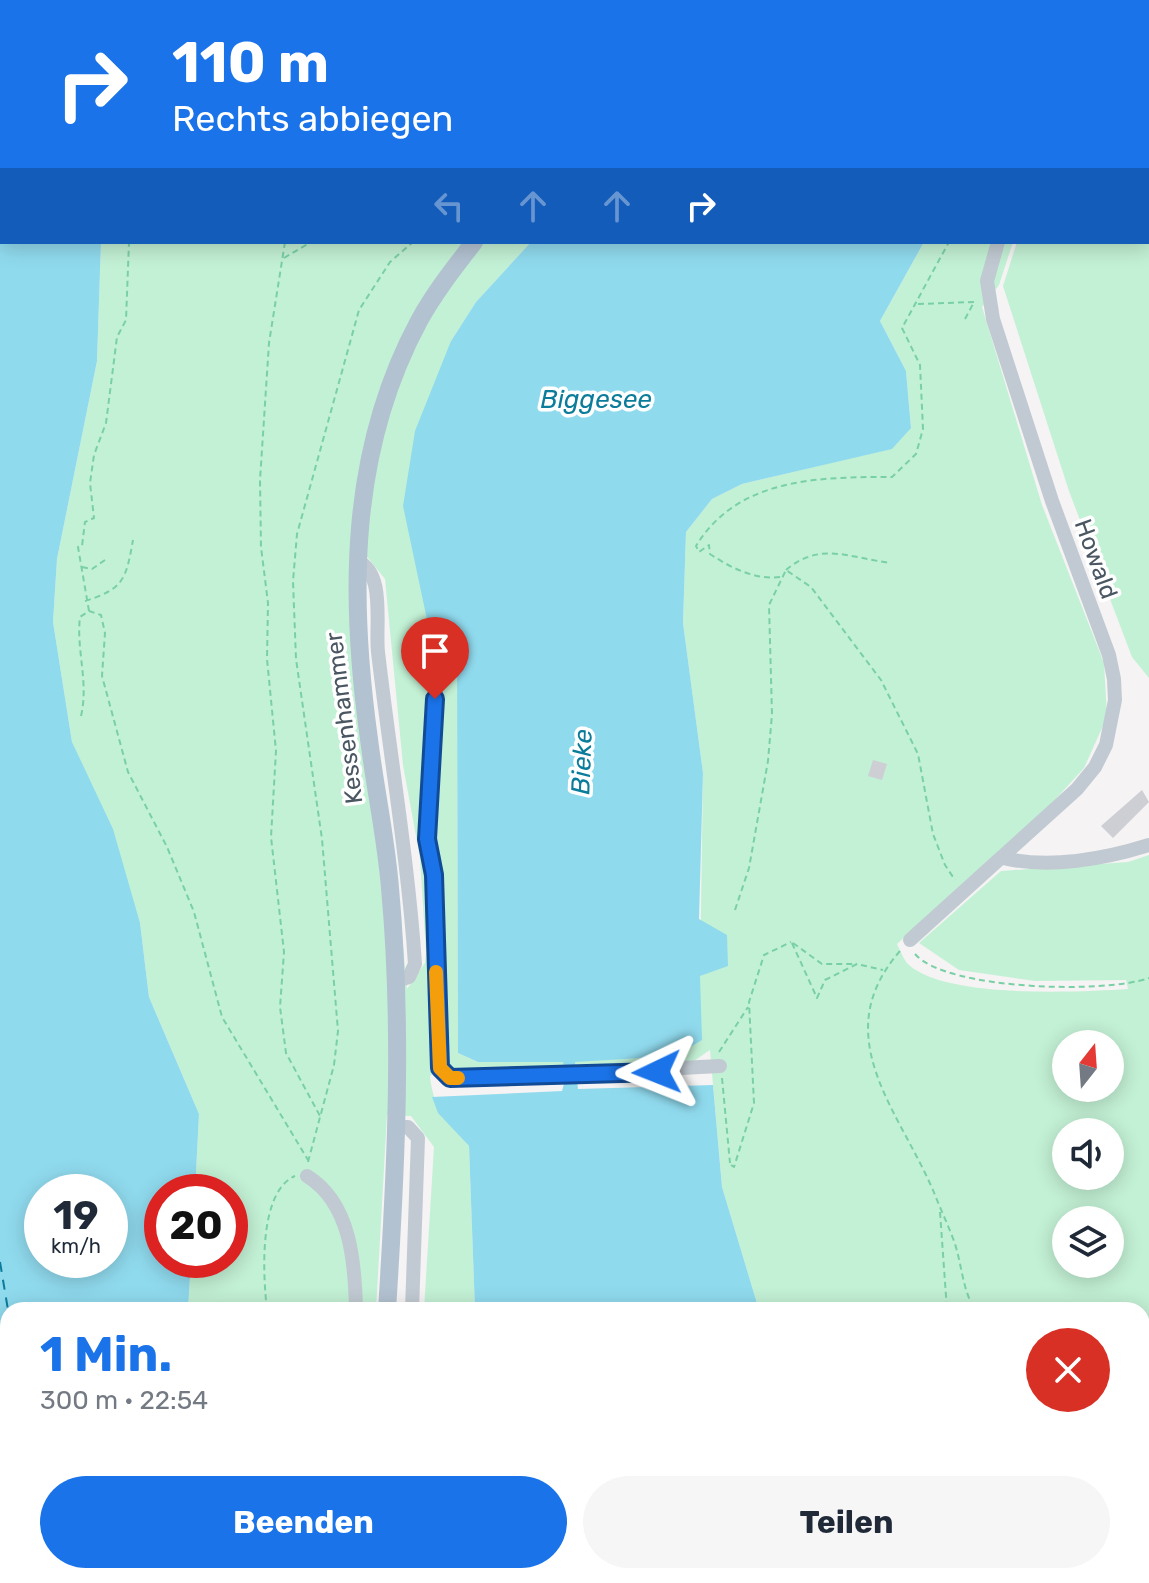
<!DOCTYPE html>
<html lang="de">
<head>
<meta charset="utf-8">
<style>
  :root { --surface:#fff; --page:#f6f6f7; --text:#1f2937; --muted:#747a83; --accent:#1a73e8 }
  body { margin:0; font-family:Rubik,sans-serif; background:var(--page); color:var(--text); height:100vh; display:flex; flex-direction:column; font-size:30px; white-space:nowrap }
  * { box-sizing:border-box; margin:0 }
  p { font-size:26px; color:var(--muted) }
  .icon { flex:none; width:44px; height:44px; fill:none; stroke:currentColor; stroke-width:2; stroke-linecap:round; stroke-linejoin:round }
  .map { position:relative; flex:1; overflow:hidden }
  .panel { position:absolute; left:0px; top:1302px; width:1150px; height:282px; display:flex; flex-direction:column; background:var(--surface); border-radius:24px 24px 0 0; box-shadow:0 4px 20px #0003 }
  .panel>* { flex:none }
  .banner { position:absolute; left:0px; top:0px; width:1150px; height:244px; box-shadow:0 4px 20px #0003; background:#1a73e8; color:#fff; overflow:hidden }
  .needle { width:52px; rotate:17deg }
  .controls { position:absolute; left:1052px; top:1030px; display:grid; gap:16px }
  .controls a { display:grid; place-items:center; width:72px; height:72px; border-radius:50%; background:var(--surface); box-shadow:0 4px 20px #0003; font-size:40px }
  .speed { position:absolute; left:24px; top:1174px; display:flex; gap:16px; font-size:40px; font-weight:700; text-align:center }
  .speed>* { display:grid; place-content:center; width:104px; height:104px; border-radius:50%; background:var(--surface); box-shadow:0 4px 20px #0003; line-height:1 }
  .speed small { font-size:20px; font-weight:400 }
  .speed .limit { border:12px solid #d22; background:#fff; color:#111 }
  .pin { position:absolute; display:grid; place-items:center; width:68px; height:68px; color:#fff; margin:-82px -34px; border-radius:50% 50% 50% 0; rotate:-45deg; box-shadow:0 0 8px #0007 }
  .pin .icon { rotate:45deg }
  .me { position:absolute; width:88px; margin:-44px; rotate:268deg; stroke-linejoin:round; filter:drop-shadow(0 0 6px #0008) }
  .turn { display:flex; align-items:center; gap:28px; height:168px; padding:0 40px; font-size:36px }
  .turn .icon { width:104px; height:104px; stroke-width:2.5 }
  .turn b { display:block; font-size:56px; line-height:68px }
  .lanes { display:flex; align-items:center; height:76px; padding:0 40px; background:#0003; justify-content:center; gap:40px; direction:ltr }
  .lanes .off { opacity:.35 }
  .round { display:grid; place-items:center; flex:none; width:84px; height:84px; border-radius:42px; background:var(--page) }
  .headline { display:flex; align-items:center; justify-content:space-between; height:136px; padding:0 40px }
  h1 { font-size:48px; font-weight:700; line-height:60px; color:var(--accent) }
  .button { display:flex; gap:16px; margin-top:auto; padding:16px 40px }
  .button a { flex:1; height:92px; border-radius:48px; background:var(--accent); color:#fff; font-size:32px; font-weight:700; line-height:92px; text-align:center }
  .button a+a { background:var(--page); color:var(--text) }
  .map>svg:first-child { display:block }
  .green { fill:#c3f1d5; fill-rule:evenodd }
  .water { fill:#90daee; fill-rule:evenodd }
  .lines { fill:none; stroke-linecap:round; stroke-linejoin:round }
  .ferry { stroke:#0c7c9b; stroke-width:2; stroke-dasharray:10 8; stroke-linecap:butt }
  .building { fill:#cdcfd5 }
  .path { stroke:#7ad0a6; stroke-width:2; stroke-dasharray:6 4; stroke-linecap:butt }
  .minor { stroke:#c1cad2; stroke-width:14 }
  .major { stroke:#b3c2d1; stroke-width:18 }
  .route-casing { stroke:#114b97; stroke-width:20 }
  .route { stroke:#1a73e8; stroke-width:14 }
  .slow { stroke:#f59e0b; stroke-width:14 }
  .labels { text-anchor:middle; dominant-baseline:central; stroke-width:7; stroke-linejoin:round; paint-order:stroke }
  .street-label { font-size:24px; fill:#4a5661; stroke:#fff }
  .water-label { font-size:26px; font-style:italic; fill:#0c7c9b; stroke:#fff }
</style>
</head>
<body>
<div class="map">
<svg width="1149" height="1583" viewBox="0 0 1149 1583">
  <rect width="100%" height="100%" fill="#f5f3f3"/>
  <path class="green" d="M123 0H680V2Z
    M1149 92V678L1132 657 1069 491 1003 286 1017 242H1148Z
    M101 242H531L476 302 451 341 437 667 457 666 458 1053 478 1062H563L564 1070 453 1075 446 1063 430 1076C433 1109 448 1123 469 1146L475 1310H424L434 1147 411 1116 387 1115 376 1310H188L191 1260H230V1192H195L199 1114 149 997 140 923 72 742 53 622 57 559 97 361ZM364 553 385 579 403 765 420 858 426 953 425 963 407 989 397 881 369 681Z
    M924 242H1013L999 285 982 307 1042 505 1104 663 1107 717 1084 768 1051 804 897 944C900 950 904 961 909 965 948 999 1078 992 1128 989L1126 980 1035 981 959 970 919 943 1001 871 1128 862 1149 855V1583H896L891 1576H1142V1310H759L722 1187 710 1050 691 1063 575 1069V1061L675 1056 699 1018 700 976 703 773 683 623 686 532 712 499 742 484 892 448 911 427 906 371 880 321ZM1066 1044H1110V1088H1066ZM1066 1132H1110V1176H1066ZM1066 1220H1110V1264H1066Z
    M154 1576H359V1583H152Z
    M495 1576H627L633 1583H501Z"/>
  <path class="water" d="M0 0 124 2H2V242H101L97 361 57 559 53 622 72 742 113 829 140 923 149 997 199 1114 195 1192H162V1260H191L188 1310H8V1576H154L152 1583H0ZM42 1192H110V1260H42Z
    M680 0H1149V34L1148 2Z
    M531 242H924L880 321 906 371 911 428 892 449 742 484 712 499 686 532 683 623 703 773 699 919 727 935 728 966 700 976 702 1040 675 1056 575 1062 578 1089 713 1085 722 1187 759 1310H475L469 1146 438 1113 432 1097 562 1091 565 1080 563 1062H478L458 1053 457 666 437 667 403 506 415 431 451 341 476 302Z
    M627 1576H891L896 1583H633Z"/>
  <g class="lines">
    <path class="ferry" d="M0 1262 8 1310
      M0 1544 8 1501"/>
  </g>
  <path class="building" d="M873 760 887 764 882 780 868 776Z
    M1142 790 1149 802 1113 838 1101 826Z"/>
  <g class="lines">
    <path class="path" d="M157 0V2
      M321 2V0
      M663 2V0
      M285 242 269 343 260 480 261 547 268 603 267 659 276 751 271 837 284 952 280 1007 286 1053 320 1116
      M284 258 311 242
      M918 304 974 302
      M965 319 973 304
      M82 567 92 569 105 560
      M786 570C820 541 850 558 891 563
      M780 577C755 580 731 568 710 554L709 545 699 552 696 546C738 477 821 477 892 477L916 454 923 429 920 365 902 328 949 242
      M85 601C124 589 126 579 133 540
      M89 611 78 547 82 546 85 522 94 518 90 483 94 455 106 423 117 337 126 320 129 242
      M81 716C89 682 76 650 80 617L89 611 101 615 105 633 102 676 128 772 167 847 194 912 222 1017 308 1160
      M735 910 749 868 768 761 772 714 769 605 786 570 811 587 881 680 918 754 933 834 945 865 955 880
      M792 943 817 998 825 980 857 964 883 970
      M793 943 822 964H856
      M900 951C825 1037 901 1112 935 1195 941 1210 948 1225 954 1241 962 1264 962 1289 975 1310
      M915 954C946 990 1105 994 1149 978
      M719 1052 748 1007
      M722 1078 730 1163
      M308 1162 334 1065 338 1031 322 839 296 659 293 581 297 534 359 310 390 262 413 242
      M731 1165 734 1167 754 1103 749 1002 764 955 791 942
      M940 1212 947 1310
      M267 1310C263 1276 258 1192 295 1176
      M1142 1364 1149 1365
      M1142 1495 1149 1498
      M258 1576V1583
      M1125 1576 1130 1583
      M284 1583 285 1576"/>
    <path class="minor" d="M357 561C386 572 375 626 378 652 390 756 408 859 415 964L409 977 396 981
      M437 673 427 839 434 875 437 1046 440 1068 450 1078H481L720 1066
      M1003 858C1049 869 1105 859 1149 845
      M910 940 1077 789 1095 767 1106 745 1115 700 1114 679 1109 655 1052 501 993 319 987 281 998 242
      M398 1127H408L418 1138 412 1310
      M307 1176C351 1203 355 1263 356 1310
      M463 1576 469 1583"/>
    <path class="major" d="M1148 78H1149
      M387 1310C396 1169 403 1030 390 888 386 838 375 788 369 739 349 596 349 451 419 321 434 293 455 267 474 242
      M368 1583V1576"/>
  </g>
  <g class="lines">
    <defs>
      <path id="route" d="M435 699 427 839 434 875 440 1068 450 1078 657 1072"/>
    </defs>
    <use href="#route" class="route-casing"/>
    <use href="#route" class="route"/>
    <path class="slow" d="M436 972 440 1068 450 1078H458"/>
  </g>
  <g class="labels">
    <g class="street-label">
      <text transform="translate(1096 559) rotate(70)">Howald</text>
      <text transform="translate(344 718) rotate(-97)">Kessenhammer</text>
    </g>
    <g class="water-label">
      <text x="596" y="399">Biggesee</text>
      <text transform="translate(582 762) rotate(-88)">Bieke</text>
    </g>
  </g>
</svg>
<div class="controls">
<a><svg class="needle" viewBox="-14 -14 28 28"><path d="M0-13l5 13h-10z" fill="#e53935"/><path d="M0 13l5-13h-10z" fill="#747a83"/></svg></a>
<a><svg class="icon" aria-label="sound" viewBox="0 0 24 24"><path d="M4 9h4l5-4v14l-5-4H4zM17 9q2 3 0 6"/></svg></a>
<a><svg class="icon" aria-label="layers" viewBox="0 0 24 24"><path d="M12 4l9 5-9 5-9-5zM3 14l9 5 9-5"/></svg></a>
</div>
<div class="speed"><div>19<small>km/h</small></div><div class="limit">20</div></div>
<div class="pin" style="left:435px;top:699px;background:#d93025"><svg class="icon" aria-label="arrive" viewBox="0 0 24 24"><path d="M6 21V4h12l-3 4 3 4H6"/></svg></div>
<svg class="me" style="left:657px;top:1072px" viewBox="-20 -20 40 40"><path d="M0-17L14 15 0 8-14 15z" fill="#1a73e8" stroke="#fff" stroke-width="4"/></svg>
<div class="banner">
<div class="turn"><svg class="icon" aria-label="right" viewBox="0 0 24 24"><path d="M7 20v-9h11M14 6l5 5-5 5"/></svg><div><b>110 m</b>Rechts abbiegen</div></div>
<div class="lanes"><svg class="icon off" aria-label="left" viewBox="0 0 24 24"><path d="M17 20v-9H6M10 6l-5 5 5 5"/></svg><svg class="icon off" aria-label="ahead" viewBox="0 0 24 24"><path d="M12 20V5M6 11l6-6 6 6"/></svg><svg class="icon off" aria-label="ahead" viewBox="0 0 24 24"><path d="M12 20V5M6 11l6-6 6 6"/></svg><svg class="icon" aria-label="right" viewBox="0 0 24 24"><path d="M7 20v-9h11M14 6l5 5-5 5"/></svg></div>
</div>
<section class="panel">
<div class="headline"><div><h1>1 Min.</h1><p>300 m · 22:54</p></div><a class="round" style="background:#d93025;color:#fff"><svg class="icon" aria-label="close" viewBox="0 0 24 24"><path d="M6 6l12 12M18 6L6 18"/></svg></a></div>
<div class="button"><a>Beenden</a><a>Teilen</a></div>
</section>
</div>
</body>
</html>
